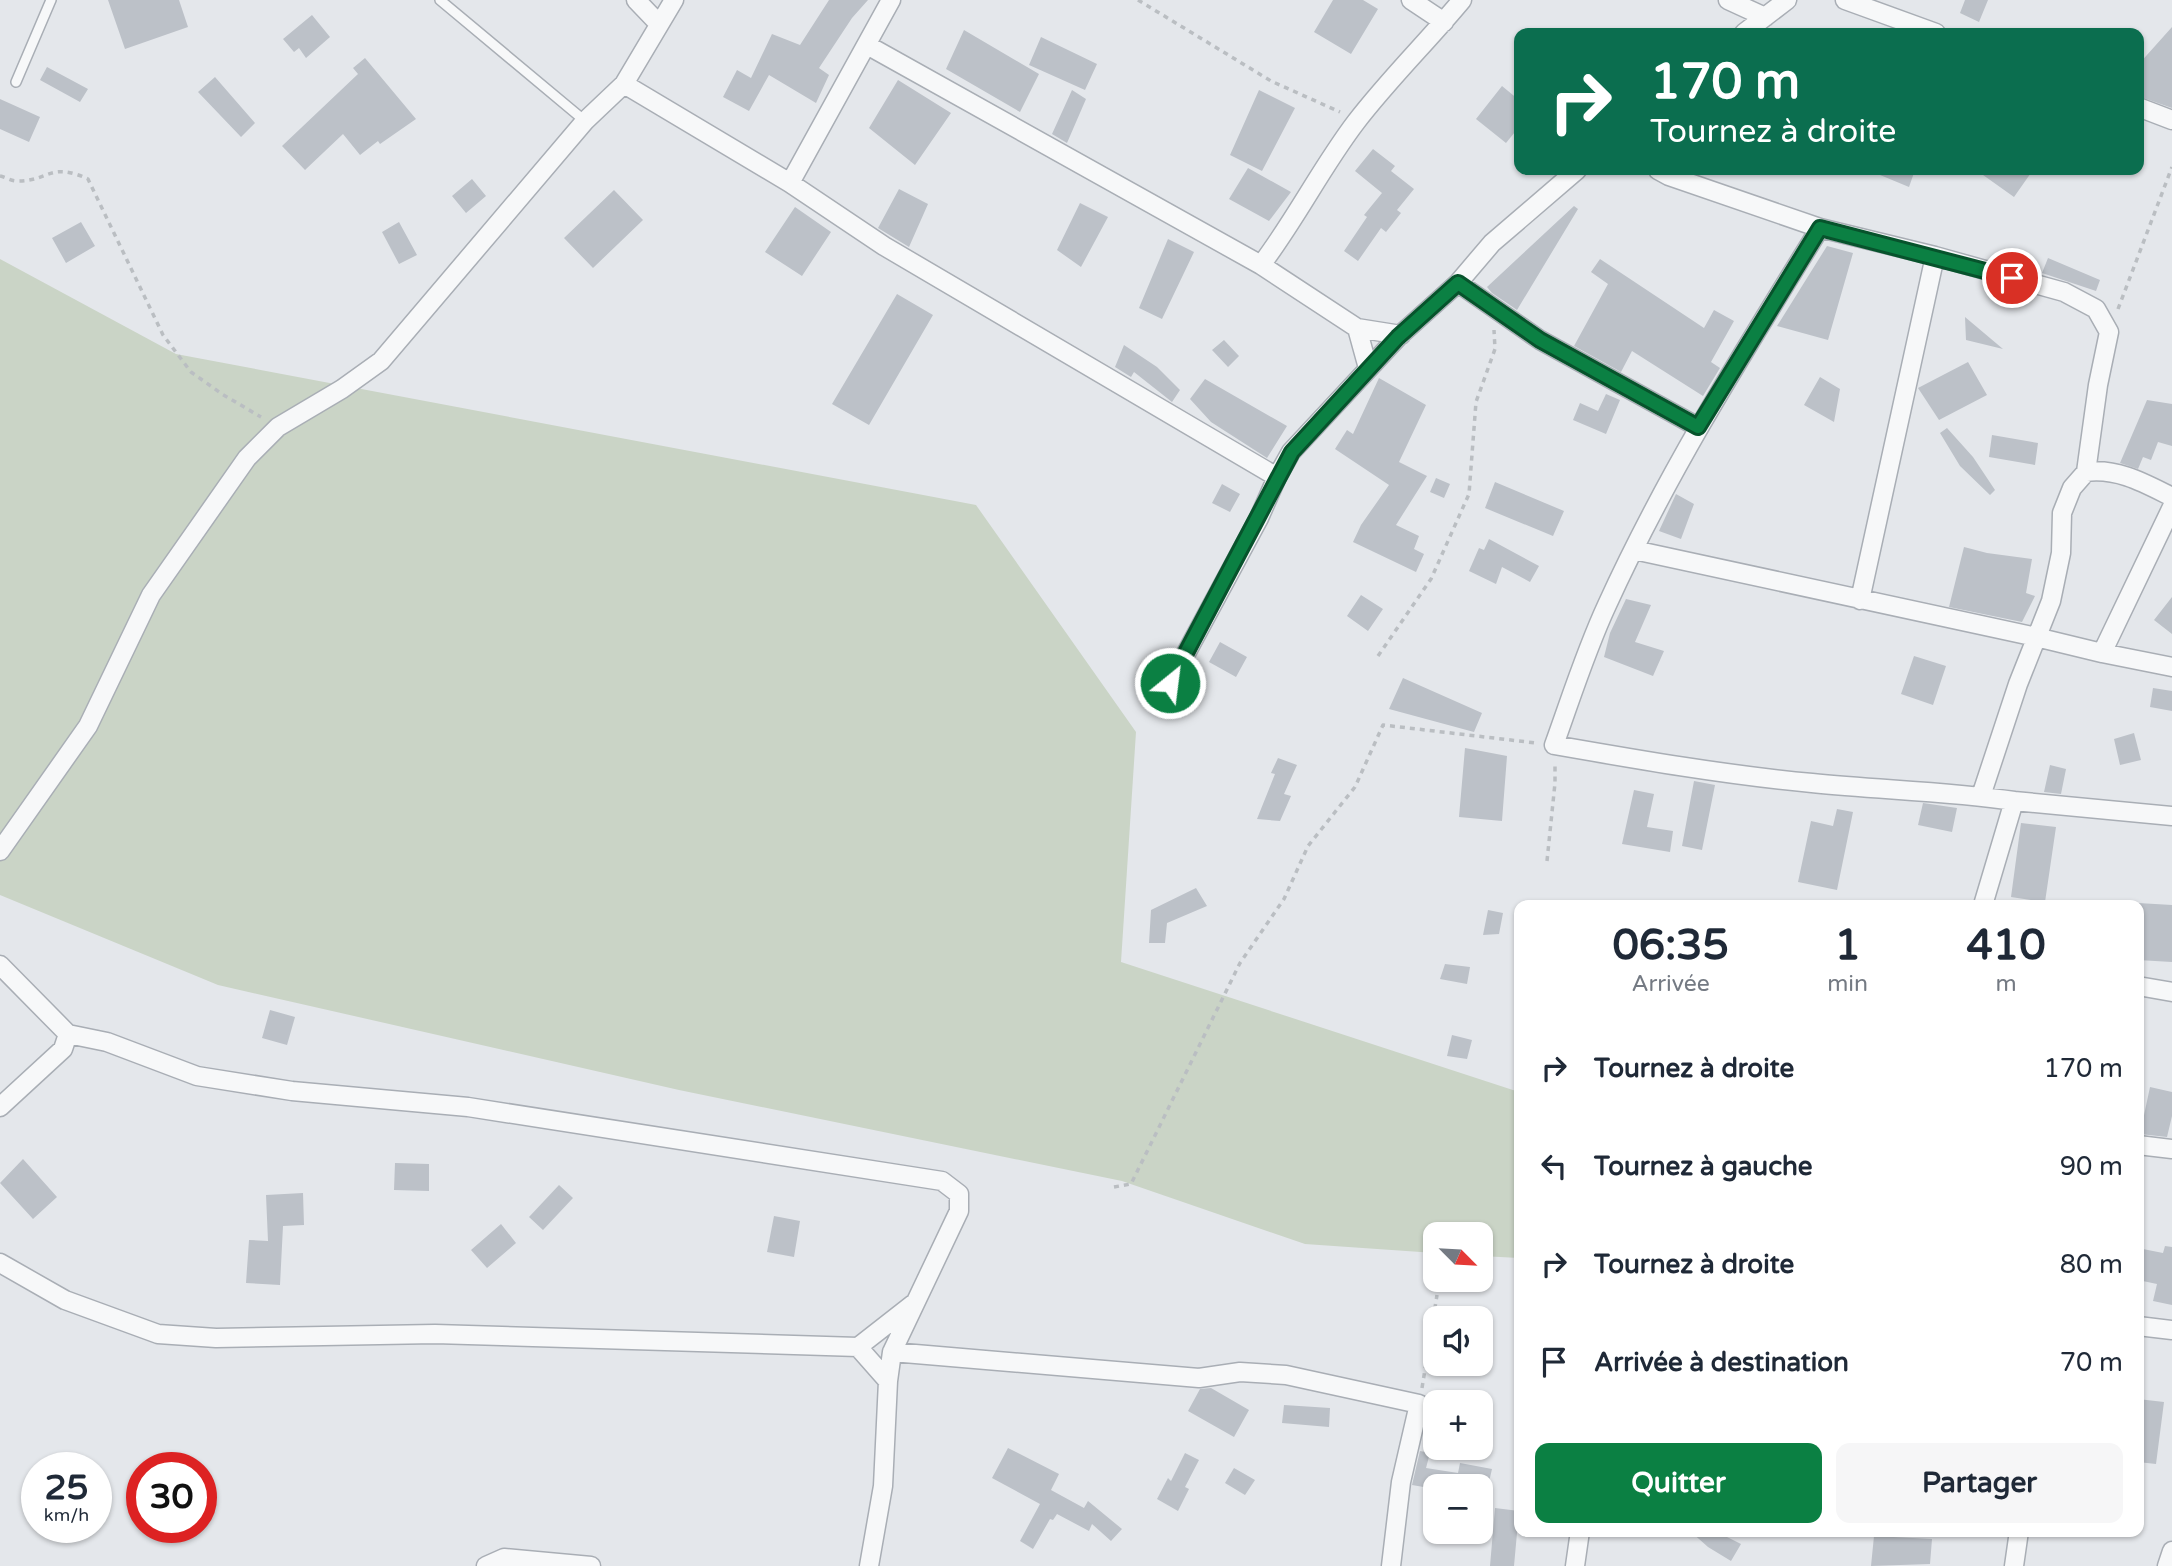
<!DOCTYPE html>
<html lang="fr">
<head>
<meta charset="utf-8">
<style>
  :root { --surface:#fff; --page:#f6f6f7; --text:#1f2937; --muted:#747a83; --accent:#0b8043 }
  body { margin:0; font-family:"Varela Round",sans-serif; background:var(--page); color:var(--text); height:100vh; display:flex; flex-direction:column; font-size:26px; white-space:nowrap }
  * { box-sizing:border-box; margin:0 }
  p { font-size:23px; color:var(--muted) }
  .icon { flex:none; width:38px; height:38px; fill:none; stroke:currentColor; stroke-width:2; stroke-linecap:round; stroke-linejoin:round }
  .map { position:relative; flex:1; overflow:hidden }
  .details { position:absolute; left:1514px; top:900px; width:630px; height:637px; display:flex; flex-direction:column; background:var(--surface); border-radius:14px; box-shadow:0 2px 5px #0004 }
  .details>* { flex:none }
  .hud { position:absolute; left:1514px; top:28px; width:630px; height:147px; border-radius:14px; box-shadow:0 2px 5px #0004; background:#0b6e4f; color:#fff; overflow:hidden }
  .needle { width:46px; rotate:114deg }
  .buttons { position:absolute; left:1423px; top:1222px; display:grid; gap:14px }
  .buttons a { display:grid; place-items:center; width:70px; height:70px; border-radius:14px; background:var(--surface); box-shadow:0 2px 5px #0004; font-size:35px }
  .speed { position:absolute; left:21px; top:1452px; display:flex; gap:14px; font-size:35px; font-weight:700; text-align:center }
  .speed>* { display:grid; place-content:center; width:91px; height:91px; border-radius:50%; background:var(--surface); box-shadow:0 2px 5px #0004; line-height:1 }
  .speed small { font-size:18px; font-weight:400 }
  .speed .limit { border:10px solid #d22; background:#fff; color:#111 }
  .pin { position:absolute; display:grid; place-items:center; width:60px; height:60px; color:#fff; margin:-30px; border:4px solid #fff; border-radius:50%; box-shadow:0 2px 7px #0007 }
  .me { position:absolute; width:77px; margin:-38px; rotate:29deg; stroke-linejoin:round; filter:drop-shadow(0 0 5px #0008) }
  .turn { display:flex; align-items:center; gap:24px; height:147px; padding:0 21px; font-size:32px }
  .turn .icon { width:91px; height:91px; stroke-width:2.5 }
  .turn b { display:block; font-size:49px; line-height:60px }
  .eta { display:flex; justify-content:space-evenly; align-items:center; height:119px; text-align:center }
  .eta b { font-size:42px; font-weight:700; line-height:49px }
  .button { display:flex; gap:14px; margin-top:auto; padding:14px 21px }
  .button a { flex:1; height:80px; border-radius:14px; background:var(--accent); color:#fff; font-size:28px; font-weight:700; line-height:80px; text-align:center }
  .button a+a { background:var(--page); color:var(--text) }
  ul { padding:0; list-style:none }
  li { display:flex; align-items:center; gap:21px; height:98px; padding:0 21px }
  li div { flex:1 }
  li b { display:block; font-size:26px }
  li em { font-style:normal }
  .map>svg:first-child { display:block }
  .green { fill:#cad4c6 }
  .building { fill:#bcc1c8 }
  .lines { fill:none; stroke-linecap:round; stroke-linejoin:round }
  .lane-casing { stroke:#a9aeb5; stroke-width:12 }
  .street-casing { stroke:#a9aeb5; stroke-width:21 }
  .path { stroke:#babec2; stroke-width:3.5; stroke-dasharray:5 5; stroke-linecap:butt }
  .lane { stroke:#f7f8f9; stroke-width:9 }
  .street { stroke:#f7f8f9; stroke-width:18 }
  .route-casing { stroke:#07532c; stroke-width:18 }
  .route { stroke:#0b8043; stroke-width:12 }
</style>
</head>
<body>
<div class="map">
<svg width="2172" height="1566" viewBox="0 0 2172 1566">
  <rect width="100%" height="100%" fill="#e4e7eb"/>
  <path class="green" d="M0 259 176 354 976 505 1136 732 1121 962 1519 1092V1258L1481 1256 1480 1234H1435V1253L1305 1244 1122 1181 679 1090 218 985 0 895Z"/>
  <path class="building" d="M108 0H179L188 27 125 49Z
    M829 0H868L852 18 819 68 829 75 816 103 769 75 749 111 723 97 737 70 751 78 772 34 800 45Z
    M1333 0H1363L1378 9 1351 54 1314 32Z
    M1965 0H1988L1979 22 1960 13Z
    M312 15 330 37 306 58 299 48 294 52 283 39Z
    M2172 27V108L2138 96V65Z
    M964 30 1039 74 1020 112 946 69Z
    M1041 37 1097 64 1085 90 1029 65Z
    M365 58 416 119 380 144 378 141 360 155 343 134 305 170 282 146 358 74 353 68Z
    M47 67 88 89 80 102 40 80Z
    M215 77 255 123 241 137 198 92Z
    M898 80 951 113 915 165 869 128Z
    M1502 86 1519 100V127L1506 143 1476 119Z
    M1072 90 1086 99 1067 143 1052 134Z
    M1259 90 1295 108 1262 171 1230 155Z
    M0 99 40 117 29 142 0 129Z
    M1373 149 1395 166 1391 171 1414 189 1397 210 1401 213 1386 232 1381 228 1358 261 1344 251 1367 217 1364 215 1382 193 1355 171Z
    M1248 168 1291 192 1269 221 1229 199Z
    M1868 170H1915L1909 187Z
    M1976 170H2033L2014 197Z
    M472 179 486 196 466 213 452 196Z
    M899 189 928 204 909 247 878 228Z
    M614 190 643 220 593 268 564 238Z
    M1080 203 1108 217 1081 267 1057 250Z
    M1574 206 1578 209 1517 310 1492 293 1487 287Z
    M795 207 831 232 802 276 765 252Z
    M81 222 95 246 66 263 52 238Z
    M399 222 417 255 399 264 382 232Z
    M1168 239 1194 252 1162 319 1139 308Z
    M1827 246 1853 253 1828 340 1777 326Z
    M2048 258 2100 280 2096 291 2042 273Z
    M1600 259 1704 328 1714 310 1734 321 1711 362 1720 368 1703 396 1632 351 1621 372 1574 346 1608 284 1591 272Z
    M897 294 933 315 869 425 832 404Z
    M1965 317 2003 349 1966 340Z
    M1224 340 1239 356 1228 367 1212 350Z
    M1124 345 1157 367 1180 390 1172 402 1134 372 1131 377 1115 367Z
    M1968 362 1987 395 1939 420 1918 388Z
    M1820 377 1840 389 1834 422 1804 405Z
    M1379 378 1426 405 1399 462 1427 476 1396 525 1419 536 1414 549 1424 554 1416 572 1353 542 1361 525 1389 485 1335 449 1347 430 1353 434Z
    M1205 379 1287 426 1267 458 1211 422 1190 399Z
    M1606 394 1620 400 1606 434 1573 420 1580 403 1598 411Z
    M2147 400 2172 404V446L2158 442 2151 460 2143 457 2138 469 2120 463Z
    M1947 428 1973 457 1995 490 1990 495 1960 466 1940 433Z
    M1992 435 2038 443 2035 465 1989 457Z
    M1436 478 1450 484 1444 498 1430 492Z
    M1495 482 1564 511 1553 536 1485 508Z
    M1222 484 1240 494 1230 512 1212 503Z
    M1676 494 1694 504 1681 539 1659 531Z
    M1489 539 1539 566 1530 582 1502 567 1496 584 1469 571 1479 548 1484 550Z
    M1964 547 1987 553 2032 559 2026 593 2035 596 2022 622 1949 607Z
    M1361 595 1383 609 1368 631 1347 616Z
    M2172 597V634L2154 620Z
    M1626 599 1651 605 1635 642 1664 651 1653 676 1604 657 1610 633Z
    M1220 642 1247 657 1236 677 1209 662Z
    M1914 656 1946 666 1933 705 1901 694Z
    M1403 678 1482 713 1474 732 1389 709Z
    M2153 688 2172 691V711L2150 707Z
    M2134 733 2141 760 2120 765 2114 739Z
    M1465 748 1507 756 1502 821 1459 817Z
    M1278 758 1297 765 1284 794 1291 796 1280 821 1257 819 1275 774 1271 773Z
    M2050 765 2066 769 2061 794 2044 792Z
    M1694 781 1715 785 1702 850 1682 846Z
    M1634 790 1654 794 1647 827 1673 831 1670 852 1622 844Z
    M1923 803 1957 808 1952 832 1918 825Z
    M1837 809 1853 812 1837 890 1798 882 1811 821 1833 826Z
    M2021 823 2056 827 2045 902 2011 897Z
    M1196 888 1207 906 1167 923 1165 943H1149L1151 910Z
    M2138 903 2172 905V962L2138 960Z
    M1488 910 1503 913 1499 934 1483 935Z
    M1445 964 1470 967 1467 984 1440 979Z
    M270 1010 295 1017 287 1045 262 1038Z
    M1452 1035 1472 1040 1467 1059 1447 1056Z
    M2150 1087 2172 1092V1116L2167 1137 2140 1134Z
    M23 1159 57 1197 33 1219 0 1183Z
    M395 1163 429 1164V1191L394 1190Z
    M559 1185 573 1198 543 1230 529 1217Z
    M303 1193 304 1225 283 1226 280 1285 246 1283 249 1240 268 1241 266 1195Z
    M774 1216 800 1221 794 1257 767 1252Z
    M501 1224 516 1243 487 1268 471 1250Z
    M2165 1246 2172 1247V1305L2153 1301 2157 1284 2138 1280V1248L2163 1253Z
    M1211 1388 1249 1410 1234 1437 1188 1411 1200 1389Z
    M2138 1399 2164 1402 2156 1464 2138 1462Z
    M1284 1405 1330 1408 1329 1427 1282 1423Z
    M1008 1448 1059 1474 1051 1490 1084 1508 1088 1501 1122 1529 1111 1541 1092 1524 1089 1531 1057 1514 1053 1520 1050 1519 1033 1549 1020 1541 1040 1504 992 1478Z
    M1420 1451 1430 1453 1426 1468 1458 1473 1460 1463 1492 1469 1488 1486H1435V1489L1412 1485Z
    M1185 1453 1199 1460 1185 1487 1189 1489 1178 1511 1157 1499 1168 1478 1171 1481Z
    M1234 1468 1255 1480 1245 1495 1225 1483Z
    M1495 1508 1519 1511 1514 1566H1490Z
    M1690 1531H1715L1741 1544 1731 1561 1708 1547Z
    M1874 1536 1932 1539 1930 1564 1871 1566Z"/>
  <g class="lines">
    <defs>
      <path id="lane" d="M440 0 585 121
        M16 82 51 0"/>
      <path id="street" d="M636 0 659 24
        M1411 0 1444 22
        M1728 0 1765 17
        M1845 0 1936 33
        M1744 33 1787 0
        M867 45 1261 265C1296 219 1321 168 1356 122 1389 79 1428 41 1462 0
        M624 84 790 183 884 246 1277 477
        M2138 107 2172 120
        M1658 170 1669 176 1820 228 1935 256 2064 292 2096 309 2109 332 2098 385 2086 472 2072 488 2062 513 2061 553 2051 601 2018 684 1981 796
        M790 183 891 0
        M1820 228C1744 351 1667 473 1607 605 1586 650 1571 698 1554 745 1640 760 1726 775 1812 783 1880 790 1947 791 2014 801L1983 905
        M1261 265 1357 328 1401 335
        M1458 283 1540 340 1698 427
        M1357 328 1368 368
        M2086 472C2118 468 2144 483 2172 497
        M1634 550 2036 637 2102 653 2172 507
        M1860 600 1935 256
        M2102 653 2172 667
        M1170 683 1259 518 1277 477 1291 452 1398 337 1458 283 1492 243 1577 170
        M2014 801 2172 816
        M0 851 88 726 151 595 247 458 278 427 342 389 381 361 585 121 624 84 674 0
        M0 965 68 1034 107 1042 197 1076 292 1091 468 1107 942 1181 959 1194V1211L892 1352 888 1381 883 1486 869 1566
        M2138 986 2172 992
        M0 1107 63 1049 68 1034
        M2138 1145 2172 1149
        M0 1263 65 1300 158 1334 216 1338 435 1334 858 1347 888 1381
        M2138 1326 2172 1330
        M858 1347 913 1304
        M892 1352 1199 1378 1240 1372 1286 1375 1419 1404 1401 1482 1391 1566
        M486 1566 504 1558 591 1566
        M1575 1566 1580 1531
        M2014 1566 2019 1531
        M2167 1566 2172 1551"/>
    </defs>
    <use href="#lane" class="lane-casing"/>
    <use href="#street" class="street-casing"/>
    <path class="path" d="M1138 0 1271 81 1340 112
      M0 176C5 177 11 181 16 181 49 182 49 161 88 179L163 335 191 372 222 394 261 417
      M2118 309 2172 167
      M1378 656 1431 579 1469 494 1476 402 1495 349 1494 330
      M1547 861 1555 783V762
      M1114 1187 1131 1184 1240 963 1284 899 1308 846 1355 787 1383 725 1536 743
      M1422 1388 1437 1295"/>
    <use href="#lane" class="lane"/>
    <use href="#street" class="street"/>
  </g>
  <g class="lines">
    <defs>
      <path id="route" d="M1170 683 1292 452 1398 337 1458 283 1540 340 1698 427 1820 228 2012 278"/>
    </defs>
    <use href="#route" class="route-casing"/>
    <use href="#route" class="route"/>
  </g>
</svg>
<div class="buttons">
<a><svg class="needle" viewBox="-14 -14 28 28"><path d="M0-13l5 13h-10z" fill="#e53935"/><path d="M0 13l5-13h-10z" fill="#747a83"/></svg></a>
<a><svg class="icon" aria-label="sound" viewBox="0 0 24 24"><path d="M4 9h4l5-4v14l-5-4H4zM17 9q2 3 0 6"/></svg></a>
<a>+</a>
<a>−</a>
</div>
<div class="speed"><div>25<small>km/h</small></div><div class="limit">30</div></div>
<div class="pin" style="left:2012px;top:278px;background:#d93025"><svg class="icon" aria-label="arrive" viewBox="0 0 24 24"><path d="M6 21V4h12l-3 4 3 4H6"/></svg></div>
<svg class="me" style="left:1170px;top:683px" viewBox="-20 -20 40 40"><circle r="17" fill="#0b8043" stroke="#fff" stroke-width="3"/><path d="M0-11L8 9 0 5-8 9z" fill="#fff"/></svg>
<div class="hud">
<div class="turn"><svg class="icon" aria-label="right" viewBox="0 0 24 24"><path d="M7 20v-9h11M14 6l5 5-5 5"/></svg><div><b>170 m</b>Tournez à droite</div></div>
</div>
<section class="details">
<div class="eta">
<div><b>06:35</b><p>Arrivée</p></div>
<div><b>1</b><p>min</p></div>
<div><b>410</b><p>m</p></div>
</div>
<ul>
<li><svg class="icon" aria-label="right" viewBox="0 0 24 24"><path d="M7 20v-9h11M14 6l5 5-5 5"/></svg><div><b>Tournez à droite</b></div><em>170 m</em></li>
<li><svg class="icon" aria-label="left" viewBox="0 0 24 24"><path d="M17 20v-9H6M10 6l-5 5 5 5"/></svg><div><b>Tournez à gauche</b></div><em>90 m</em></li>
<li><svg class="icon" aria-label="right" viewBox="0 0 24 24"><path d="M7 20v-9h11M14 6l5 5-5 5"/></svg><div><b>Tournez à droite</b></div><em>80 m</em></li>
<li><svg class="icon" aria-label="arrive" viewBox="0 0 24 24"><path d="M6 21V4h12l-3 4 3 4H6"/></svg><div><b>Arrivée à destination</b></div><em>70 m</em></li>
</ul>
<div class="button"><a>Quitter</a><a>Partager</a></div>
</section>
</div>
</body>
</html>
